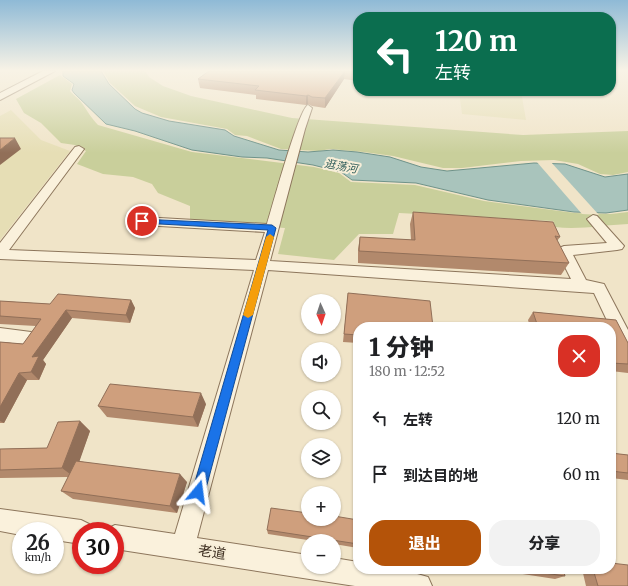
<!DOCTYPE html>
<html lang="zh">
<head>
<meta charset="utf-8">
<style>
  :root { --surface:#fff; --page:#f2f2f2; --text:#202124; --muted:#757577; --accent:#b45309 }
  body { margin:0; font-family:Merriweather,"Noto Sans SC",serif; background:var(--page); color:var(--text); height:100vh; display:flex; flex-direction:column; font-size:15px; white-space:nowrap }
  * { box-sizing:border-box; margin:0 }
  p { font-size:13px; color:var(--muted) }
  .icon { flex:none; width:22px; height:22px; fill:none; stroke:currentColor; stroke-width:2; stroke-linecap:round; stroke-linejoin:round }
  .map { position:relative; flex:1; overflow:hidden }
  .drawer { position:absolute; left:353px; top:322px; width:263px; height:252px; display:flex; flex-direction:column; background:var(--surface); border-radius:16px; box-shadow:0 1px 3px #0004 }
  .drawer>* { flex:none }
  .hud { position:absolute; left:353px; top:12px; width:263px; height:84px; border-radius:16px; box-shadow:0 1px 3px #0004; background:#0b6e4f; color:#fff; overflow:hidden }
  .needle { width:26px; rotate:177deg }
  .buttons { position:absolute; left:301px; top:294px; display:grid; gap:8px }
  .buttons a { display:grid; place-items:center; width:40px; height:40px; border-radius:50%; background:var(--surface); box-shadow:0 1px 3px #0004; font-size:20px }
  .speed { position:absolute; left:12px; top:522px; display:flex; gap:8px; font-size:20px; font-weight:700; text-align:center }
  .speed>* { display:grid; place-content:center; width:52px; height:52px; border-radius:50%; background:var(--surface); box-shadow:0 1px 3px #0004; line-height:1 }
  .speed small { font-size:10px; font-weight:400 }
  .speed .limit { border:6px solid #d22; background:#fff; color:#111 }
  .pin { position:absolute; display:grid; place-items:center; width:34px; height:34px; color:#fff; margin:-17px; border:2px solid #fff; border-radius:50%; box-shadow:0 1px 4px #0007 }
  .me { position:absolute; width:44px; margin:-22px; rotate:16deg; stroke-linejoin:round; filter:drop-shadow(0 0 3px #0008) }
  .turn { display:flex; align-items:center; gap:14px; height:84px; padding:0 16px; font-size:18px }
  .turn .icon { width:52px; height:52px; stroke-width:2.5 }
  .turn b { display:block; font-size:28px; line-height:34px }
  .round { display:grid; place-items:center; flex:none; width:42px; height:42px; border-radius:16px; background:var(--page) }
  .head { display:flex; align-items:center; justify-content:space-between; height:68px; padding:0 16px }
  h1 { font-size:24px; font-weight:800; line-height:30px }
  .primary-button { display:flex; gap:8px; margin-top:auto; padding:8px 16px }
  .primary-button a { flex:1; height:46px; border-radius:16px; background:var(--accent); color:#fff; font-size:16px; font-weight:800; line-height:46px; text-align:center }
  .primary-button a+a { background:var(--page); color:var(--text) }
  ul { padding:0; list-style:none }
  li { display:flex; align-items:center; gap:12px; height:56px; padding:0 16px }
  li div { flex:1 }
  li b { display:block; font-size:15px }
  li em { font-style:normal }
  .map>svg:first-child { display:block }
  .farmland { fill:#e6deb5 }
  .green { fill:#c9cf9b }
  .water { fill:#a9c4bc; stroke:#6f938a }
  .pier { fill:#f0e4c8 }
  .lines { fill:none; stroke-linecap:round; stroke-linejoin:round }
  .minor-casing { stroke:#8d765c; stroke-width:2 }
  .tertiary-casing { stroke:#8d765c; stroke-width:2 }
  .minor { fill:#faf1dc; fill-rule:evenodd }
  .tertiary { fill:#faf1dc; fill-rule:evenodd }
  .wall { fill:#b2896c }
  .shaded-wall { fill:#916f58 }
  .building { fill:#cf9f7d; stroke:#916f58 }
  .route { fill:#1a73e8; stroke:#114b97 }
  .slow { fill:#f59e0b }
  .labels { text-anchor:middle; dominant-baseline:central; stroke-width:4; stroke-linejoin:round; paint-order:stroke }
  .far-water-label { font-size:11px; font-style:italic; fill:#2f5d5a; stroke:#f7eed8 }
  .near-street-label { font-size:14px; fill:#3d2e20; stroke:#f7eed8 }
</style>
</head>
<body>
<div class="map">
<svg width="628" height="586" viewBox="0 0 628 586">
  <rect width="100%" height="100%" fill="#f0e4c8"/>
  <path class="farmland" d="M459 91H521L526 120 462 114Z
    M11 110 41 140 70 151 0 240V116Z"/>
  <path class="green" d="M103 71H145L149 77 163 86 191 96 292 118 523 135 628 131V172L613 175 600 174 578 164 554 160 521 161 462 168H443L393 156 364 152 330 149 319 151 281 149 247 136 235 135 227 129 161 117 135 106 110 83Z
    M60 75 72 84 70 91C73 95 78 98 81 102 87 110 91 118 98 125L192 152 314 167 339 173 351 182 415 185 484 201 575 213 611 214 628 212V224C603 225 579 230 555 227L553 221 399 213 393 234H359L334 260 278 254 285 228 190 221V206L158 193 152 184 133 177 103 174 77 164 86 151 75 145 61 143 41 123 24 113 16 99Z"/>
  <path class="water" d="M63 71H101L109 84 135 109 142 113 169 121 225 130 234 136 279 150 308 152 333 150 357 152 390 157 421 167 447 171 534 163 565 164 605 177 628 174V210L606 213 574 212 488 200 416 183 352 180 341 172 313 165 267 158 242 157 192 150 135 131 106 124 74 93 72 90 74 84 63 76Z"/>
  <path class="pier" d="M536 161H550L599 215 582 214Z"/>
  <g class="lines">
    <defs>
      <path id="minor" d="M308 105 312 108 305 129 270 261 571 279 557 251 559 248 564 246 607 243 587 219 593 215 597 216 624 246 622 249 617 250 573 255 586 280 604 284 606 288 628 330V354L622 352 594 293 268 270 197 538 308 555V567H334V558L358 562V569H399L428 577 432 586H355L115 549V531H106L107 529 115 525 175 534 254 270 0 259V243L75 147 79 146 84 149 9 250 256 260 265 232 142 225 136 221 142 217 267 224C272 208 299 108 308 105Z
        M0 328 31 332 33 337 31 342 25 344 0 342Z
        M0 509 81 520 89 524 92 531H81V544L55 540V531H21V535L0 531Z"/>
      <path id="tertiary" d="M43 71H55L0 100V93Z"/>
    </defs>
    <use href="#minor" class="minor-casing"/>
    <use href="#tertiary" class="tertiary-casing"/>
    <use href="#minor" class="minor"/>
    <use href="#tertiary" class="tertiary"/>
  </g>
  <path class="wall" d="M209 71H358V81L344 79 325 108 312 106 308 104 306 105 256 99V95L200 88 198 79Z
    M413 212 560 237 557 241 569 263 561 275 358 263V249L360 237 411 240 410 224Z
    M348 293 358 327V343L343 342Z
    M131 300 135 308 130 323 72 318 43 360 46 364 39 380H27L4 423H0V342L23 344 36 326 0 324V301L50 304Z
    M533 312 616 320 628 343V373L611 371V327H530L528 320Z
    M206 404 198 427 107 417 98 406Z
    M80 421 90 431 79 461 187 482 177 513 73 499 61 491 68 477 0 478V449L47 448Z
    M611 453 628 455V480L611 478Z
    M358 520V548L334 544V541H314L268 534 267 530Z
    M490 569H563L565 576 555 579Z
    M582 569H611L628 586H586Z"/>
  <path class="shaded-wall" d="M345 71 344 79 325 108V98Z
    M308 95V104L306 105V96Z
    M15 138 21 149 0 165V150Z
    M131 300 135 308 130 323 126 315Z
    M66 310 72 318 43 360 46 364 39 380 31 372 32 357Z
    M19 373 27 380 4 423 0 421V407Z
    M201 393 206 404 198 427 193 417Z
    M80 421 90 431 74 477 62 468Z
    M180 474 187 482 177 513 170 506Z"/>
  <path class="building" d="M209 71H345L325 98 312 97 308 95 306 96 255 90 259 86 198 79Z
    M346 71H358V72Z
    M0 138H15L0 150Z
    M413 212 553 222 560 237 555 236 569 263 359 251 360 237 415 240Z
    M348 293 430 301 433 327H358V335L344 334Z
    M58 294 131 300 126 315 66 310 32 357 39 356 31 372 19 373 0 407V342L23 344 41 319 0 316V301L50 304Z
    M533 312 616 320 628 343V364L611 363V327H538Z
    M110 384 201 393 193 417 98 406Z
    M80 421 62 468 0 470V449L47 448 58 422Z
    M611 453 628 455V473L611 471Z
    M76 461 180 474 170 506 61 491Z
    M271 508 308 513V519H334V516L358 520V544L267 530Z
    M611 563 628 565V586H598L593 569H611Z
    M516 569H563L565 576Z"/>
  <linearGradient id="sky" x2="0" y2="1"><stop stop-color="#8fbad6"/><stop offset="0.46" stop-color="#f8f3e6"/><stop offset="1" stop-color="#f8f3e6" stop-opacity="0"/></linearGradient>
  <rect width="628" height="153" fill="url(#sky)"/>
  <path class="route" d="M139 219 272 225 276 228 205 492 203 497 198 499 193 497 192 492 268 230 142 223H139Z"/>
  <path class="slow" d="M270 234 274 237 253 315 248 318 243 315 266 237Z"/>
  <g class="labels">
    <g class="far-water-label">
      <text transform="translate(341 166) rotate(10)">逛荡河</text>
    </g>
    <g class="near-street-label">
      <text transform="translate(212 552) rotate(9)">老道</text>
    </g>
  </g>
</svg>
<div class="buttons">
<a><svg class="needle" viewBox="-14 -14 28 28"><path d="M0-13l5 13h-10z" fill="#e53935"/><path d="M0 13l5-13h-10z" fill="#757577"/></svg></a>
<a><svg class="icon" aria-label="sound" viewBox="0 0 24 24"><path d="M4 9h4l5-4v14l-5-4H4zM17 9q2 3 0 6"/></svg></a>
<a><svg class="icon" aria-label="search" viewBox="0 0 24 24"><circle cx="10" cy="10" r="6"/><path d="M15 15l6 6"/></svg></a>
<a><svg class="icon" aria-label="layers" viewBox="0 0 24 24"><path d="M12 4l9 5-9 5-9-5zM3 14l9 5 9-5"/></svg></a>
<a>+</a>
<a>−</a>
</div>
<div class="speed"><div>26<small>km/h</small></div><div class="limit">30</div></div>
<div class="pin" style="left:142px;top:221px;background:#d93025"><svg class="icon" aria-label="arrive" viewBox="0 0 24 24"><path d="M6 21V4h12l-3 4 3 4H6"/></svg></div>
<svg class="me" style="left:198px;top:492px" viewBox="-20 -20 40 40"><path d="M0-17L14 15 0 8-14 15z" fill="#1a73e8" stroke="#fff" stroke-width="4"/></svg>
<div class="hud">
<div class="turn"><svg class="icon" aria-label="left" viewBox="0 0 24 24"><path d="M17 20v-9H6M10 6l-5 5 5 5"/></svg><div><b>120 m</b>左转</div></div>
</div>
<section class="drawer">
<div class="head"><div><h1>1 分钟</h1><p>180 m · 12:52</p></div><a class="round" style="background:#d93025;color:#fff"><svg class="icon" aria-label="close" viewBox="0 0 24 24"><path d="M6 6l12 12M18 6L6 18"/></svg></a></div>
<ul>
<li><svg class="icon" aria-label="left" viewBox="0 0 24 24"><path d="M17 20v-9H6M10 6l-5 5 5 5"/></svg><div><b>左转</b></div><em>120 m</em></li>
<li><svg class="icon" aria-label="arrive" viewBox="0 0 24 24"><path d="M6 21V4h12l-3 4 3 4H6"/></svg><div><b>到达目的地</b></div><em>60 m</em></li>
</ul>
<div class="primary-button"><a>退出</a><a>分享</a></div>
</section>
</div>
</body>
</html>
